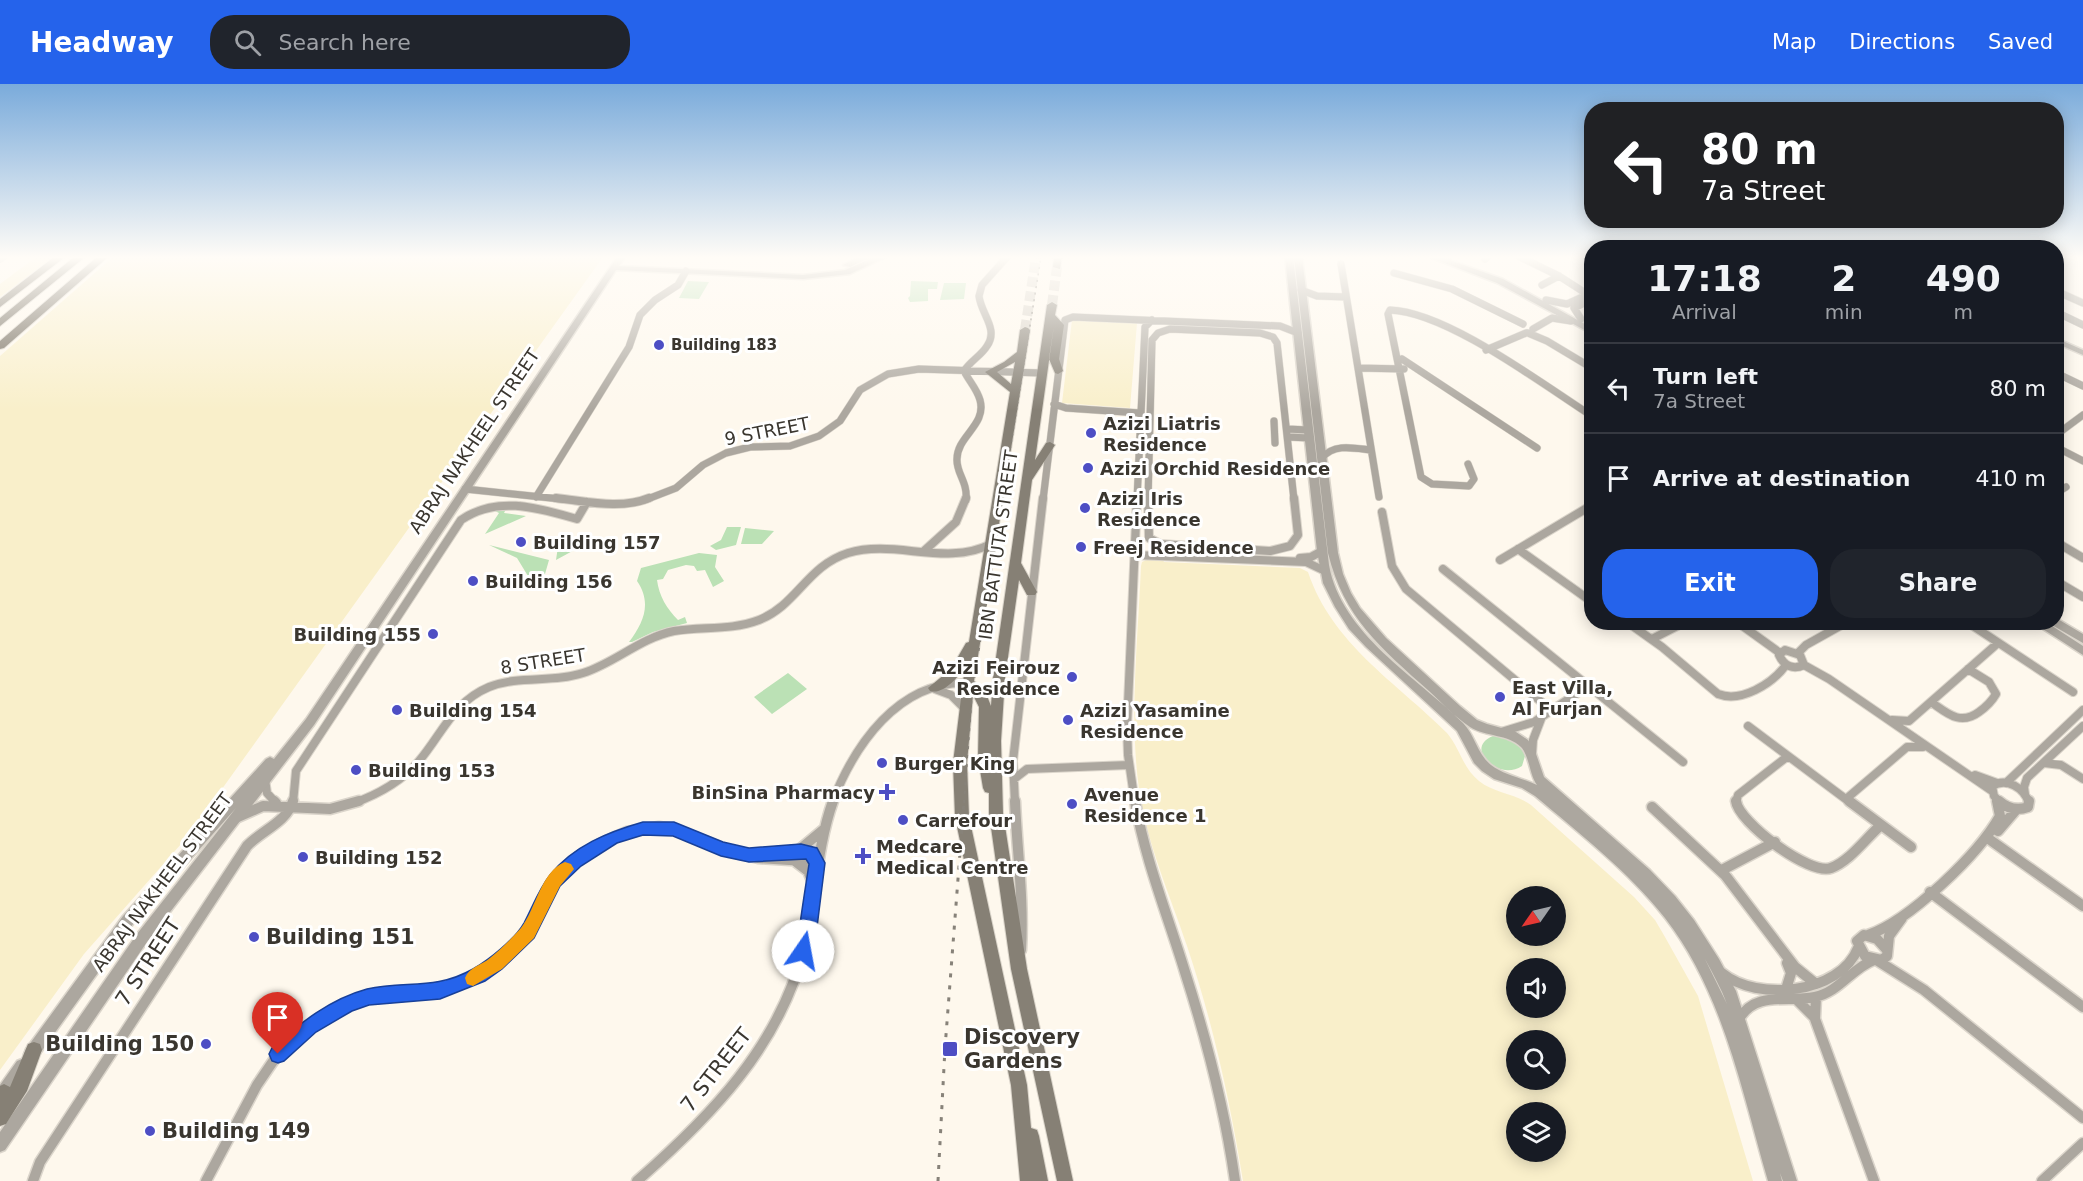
<!DOCTYPE html>
<html lang="en">
<head>
<meta charset="utf-8">
<style>
  :root { --surface:#171b24; --page:#20242c; --text:#f1f3f6; --muted:#9ea1a6; --line:#363941; --accent:#2563eb }
  body { margin:0; font-family:"DejaVu Sans",sans-serif; background:var(--page); color:var(--text); height:100vh; display:flex; flex-direction:column; font-size:22px; white-space:nowrap }
  * { box-sizing:border-box; margin:0 }
  p { font-size:20px; color:var(--muted) }
  .icon { flex:none; width:33px; height:33px; fill:none; stroke:currentColor; stroke-width:2; stroke-linecap:round; stroke-linejoin:round }
  .map { position:relative; flex:1; overflow:hidden }
  .sheet { position:absolute; left:1584px; top:156px; width:480px; height:390px; display:flex; flex-direction:column; background:var(--surface); border-radius:24px; box-shadow:0 3px 15px #0003 }
  .sheet>* { flex:none }
  .banner { position:absolute; left:1584px; top:18px; width:480px; height:126px; border-radius:24px; box-shadow:0 3px 15px #0003; background:#202124; color:#fff; overflow:hidden }
  .needle { width:39px; rotate:236deg }
  .fabs { position:absolute; left:1506px; top:802px; display:grid; gap:12px }
  .fabs a { display:grid; place-items:center; width:60px; height:60px; border-radius:50%; background:var(--surface); box-shadow:0 3px 15px #0003; font-size:30px }
  .pin { position:absolute; display:grid; place-items:center; width:51px; height:51px; color:#fff; margin:-62px -26px; border-radius:50% 50% 50% 0; rotate:-45deg; box-shadow:0 0 6px #0007 }
  .pin .icon { rotate:45deg }
  .me { position:absolute; width:66px; margin:-33px; rotate:12deg; stroke-linejoin:round; filter:drop-shadow(0 0 4px #0008) }
  .turn { display:flex; align-items:center; gap:21px; height:126px; padding:0 18px; font-size:27px }
  .turn .icon { width:78px; height:78px; stroke-width:2.5 }
  .turn b { display:block; font-size:42px; line-height:51px }
  .eta { display:flex; justify-content:space-evenly; align-items:center; height:102px; text-align:center }
  .eta b { font-size:36px; font-weight:700; line-height:42px }
  .cta { display:flex; gap:12px; margin-top:auto; padding:12px 18px }
  .cta a { flex:1; height:69px; border-radius:24px; background:var(--accent); color:#fff; font-size:24px; font-weight:700; line-height:69px; text-align:center }
  .cta a+a { background:var(--page); color:var(--text) }
  ul { padding:0; list-style:none }
  li { display:flex; align-items:center; gap:18px; height:90px; padding:0 18px; border-top:2px solid var(--line) }
  li div { flex:1 }
  li b { display:block; font-size:22px }
  li em { font-style:normal }
  header { display:flex; align-items:center; gap:36px; box-sizing:border-box; height:84px; padding:0 30px; background:var(--accent); color:#fff }
  header strong { font-size:28px }
  nav { display:flex; gap:33px; margin-inline-start:auto; font-size:21px }
  .search { width:420px; height:54px; background:var(--page); display:flex; align-items:center; gap:15px; box-sizing:border-box; padding:0 21px; border-radius:24px; color:var(--muted); font-size:22px }
  .map>svg:first-child { display:block }
  .green { fill:#bbe1b5 }
  .sand { fill:#f9efca; fill-rule:evenodd }
  .lines { fill:none; stroke-linecap:round; stroke-linejoin:round }
  .secondary-tunnel { stroke:#d7d1c7; stroke-width:10; stroke-dasharray:10 4.5; stroke-linecap:butt }
  .minor-far2-casing { stroke:#dbd5cb; stroke-width:8 }
  .minor-far1-casing { stroke:#dbd5cb; stroke-width:10 }
  .minor-casing { stroke:#dbd5cb; stroke-width:13 }
  .tertiary-casing { stroke:#dbd5cb; stroke-width:3 }
  .secondary-casing { stroke:#dbd5cb; stroke-width:2 }
  .primary-casing { stroke:#dbd5cb; stroke-width:2 }
  .minor-far2 { stroke:#aca79f; stroke-width:7 }
  .minor-far1 { stroke:#aca79f; stroke-width:8 }
  .minor { stroke:#aca79f; stroke-width:10 }
  .tertiary { fill:#aca79f; fill-rule:evenodd }
  .secondary { fill:#868075; fill-rule:evenodd }
  .primary { fill:#6c6456; fill-rule:evenodd }
  .rail-far2 { stroke:#878279; stroke-width:1.5; stroke-dasharray:2 4.5; stroke-linecap:butt }
  .rail-far1 { stroke:#878279; stroke-width:2; stroke-dasharray:3 6; stroke-linecap:butt }
  .rail { stroke:#878279; stroke-width:3; stroke-dasharray:4 8; stroke-linecap:butt }
  .route { fill:#2563eb; stroke:#184099; stroke-width:1.5 }
  .slow { fill:#f59e0b }
  .poi-dot { fill:#4d4ec4; stroke:#fff; stroke-width:2 }
  .labels { text-anchor:middle; dominant-baseline:central; stroke-width:6; stroke-linejoin:round; paint-order:stroke }
  .far-poi-label { font-size:15px; font-weight:bold; fill:#3a362f; stroke:#fff; text-anchor:start }
  .poi-label { font-size:18px; font-weight:bold; fill:#3a362f; stroke:#fff; text-anchor:start }
  .street-label { font-size:18px; fill:#3a362f; stroke:#fff }
  .near-poi-label { font-size:21px; font-weight:bold; fill:#3a362f; stroke:#fff; text-anchor:start }
  .near-street-label { font-size:21px; fill:#3a362f; stroke:#fff }
</style>
</head>
<body>
<header>
<strong>Headway</strong>
<div class="search"><svg class="icon" aria-label="search" viewBox="0 0 24 24"><circle cx="10" cy="10" r="6"/><path d="M15 15l6 6"/></svg>Search here</div>
<nav><a>Map</a><a>Directions</a><a>Saved</a></nav>
</header>
<div class="map">
<svg width="2083" height="1097" viewBox="0 0 2083 1097">
  <rect width="100%" height="100%" fill="#fef8ed"/>
  <path class="green" d="M688 197 709 198 699 215 679 214Z
    M911 197 938 198 937 205H928V217L910 218 908 214 910 212Z
    M944 199H966L964 215 940 216Z
    M497 424 506 425 504 429 526 432 485 450 499 429 495 427Z
    M727 443H741L736 461 716 466 710 462 721 456Z
    M745 444 774 447 762 460H741Z
    M560 449 589 458 556 476Z
    M489 461 549 476 545 490 528 492 517 474Z
    M699 469 717 471 715 483 724 497 713 503 705 486 697 487 694 482 686 481 668 486 663 495 657 496C659 512 667 525 678 536L685 533 687 539 653 548 632 558H629C644 538 652 519 637 497L641 484Z
    M788 589 807 605 772 630 754 613Z
    M1493 652C1508 652 1521 658 1525 672L1522 682C1498 698 1463 664 1493 652Z"/>
  <path class="sand" d="M36 173H53L0 213V200Z
    M113 173H603L189 751 84 870 0 986V272Z
    M1072 236 1137 239 1130 324 1062 319Z
    M1148 475 1163 476 1164 478 1300 484 1308 488C1332 560 1396 598 1447 649 1460 664 1462 683 1479 697 1494 709 1514 709 1531 721L1634 813 1655 836 1665 853 1698 912 1753 1097H1243C1230 1017 1213 939 1187 862 1170 811 1147 760 1139 705 1129 632 1138 556 1141 482L1142 478ZM1516 813H1556V852H1516ZM1516 885H1556V924H1516ZM1516 957H1556V996H1516ZM1516 1029H1556V1068H1516Z"/>
  <g class="lines">
    <path class="secondary-tunnel" d="M1052 221 1057 183
      M1025 246 1036 173"/>
    <defs>
      <path id="minor-far2" d="M1520 173 1559 192 1587 210
        M0 175 3 173
        M1485 175 1487 173
        M1341 180 1379 413
        M1394 189 1452 205 1523 240
        M1542 201 1559 192
        M1301 206 1317 212 1346 213
        M2056 207 2083 219
        M1546 216 1567 220 1587 211
        M2056 228 2083 241
        M1581 235 1574 224 1592 215
        M1533 245 1552 234 1571 237
        M1528 249 1547 257 1592 284
        M1486 266 1526 249
        M1402 275 1537 364
        M1358 284 1404 285
        M2056 289 2083 302
        M1054 320 1066 324 1140 329
        M1274 337 1275 359
        M1287 345 1308 346
        M2056 351 2083 331
        M1288 353 1309 354
        M2056 363 2083 377
        M1322 374C1334 359 1354 364 1371 366
        M1468 380 1474 395 1469 402 1432 400 1421 393 1388 230 1390 226C1447 228 1542 300 1592 332
        M465 405 570 416
        M2056 409 2066 403
        M536 413 629 263 640 231 655 216 678 201 686 187
        M645 416 676 404 703 381 726 369 750 363 790 362 819 352 840 337 860 306 888 290 919 285 1042 289
        M966 416C968 398 956 389 957 375 957 352 987 341 980 316 977 305 969 297 964 287 970 277 981 272 987 262 999 245 981 230 979 212L982 201 1007 173
        M1043 416 1065 236 1073 233 1280 242 1298 249
        M1137 416 1145 243 1152 236
        M1148 416 1152 256 1158 249 1170 245 1260 249 1273 253 1277 259 1294 416"/>
      <path id="minor-far1" d="M556 414C586 417 620 426 649 414
        M1148 414 1149 454 1160 460 1270 467 1290 462 1298 451 1294 414
        M1382 428 1392 482 1406 505 1552 627
        M2056 458 2083 474
        M1518 465 1592 518
        M924 467 956 438 966 414
        M1134 471 1306 478 1325 487
        M1300 474 1311 473 1322 467
        M1500 476 1592 421
        M1443 485 1683 678
        M2056 497 2083 513
        M1627 538 1662 563 1718 610C1741 619 1772 600 1786 581
        M1737 538 1780 569
        M1967 538 2073 608
        M1652 555 1685 538
        M1785 566 1800 571 1804 581C1793 586 1784 582 1779 571Z
        M1798 569 1806 561 1847 538
        M1804 581 1829 595 1992 707
        M935 605 951 611 965 625
        M1931 618C1947 629 1960 642 1979 628 1986 623 1992 617 1996 610L1989 598 1968 585
        M1892 636 1909 637 1998 559
        M1748 642 1851 719
        M1501 648 1534 638 1588 602
        M1532 671 1533 656 1541 635
        M2044 679 2061 681 2083 695
        M1975 691 1997 699
        M265 695 267 709 276 719
        M1014 695 1027 685 1129 681
        M2006 699 2083 626
        M2025 710 2024 703 2027 694 2083 642
        M1846 715 1907 663H1923
        M293 719 296 687 461 436C497 411 538 424 577 435L587 418
        M354 719C379 710 402 697 419 677 442 650 453 618 489 603 519 591 553 599 583 589 615 579 640 554 674 547 702 542 730 547 759 536 797 521 807 482 848 469 895 455 946 483 991 460
        M832 719C854 662 898 596 968 599
        M1015 719 1013 677 1043 414
        M1135 719 1128 671 1127 643 1137 414
        M1736 719 1738 711 1788 672
        M2001 719 1994 712 1992 702C2007 693 2024 704 2029 719"/>
      <path id="minor" d="M274 717 276 719
        M1015 717C1017 767 1024 816 1021 866
        M1135 717C1145 776 1168 832 1185 888 1207 957 1225 1026 1235 1097
        M1736 717C1738 738 1810 792 1831 784 1850 777 1866 754 1881 741
        M1849 717 1911 763
        M1999 717C2008 725 2017 727 2028 723L2029 717
        M1652 723 1725 791 1795 883 1816 900
        M238 733 263 722 330 725 359 717
        M1998 747 2016 726
        M1986 753 2083 822
        M799 766 823 746
        M777 769 806 767 816 776
        M795 777 808 787 813 799
        M1722 786 1775 758
        M1930 808 2083 923
        M1868 851C1909 837 1979 770 2000 732L1997 717
        M1886 865 1877 855 1864 851 1857 857 1865 872 1882 876 1887 872 1889 852 1902 834
        M1878 877 1924 906 2083 1034
        M1787 879 1791 889 1787 902
        M1722 889C1757 918 1840 910 1858 864
        M1816 913 1815 935 1874 1097
        M1796 915 1815 934
        M1739 935C1756 906 1788 919 1815 913 1839 908 1852 884 1874 876
        M33 1097 40 1078 247 762C261 747 287 738 293 717
        M206 1097 257 1001 278 970 293 955 327 930 369 913 440 907 479 891 496 880 528 848 555 797 565 786 600 760 627 748 659 743 674 745 732 768 758 774 805 777 819 767
        M637 1097C710 1033 780 962 804 864 816 815 816 765 833 717
        M2042 1097 2083 1059"/>
      <path id="tertiary" d="M617 173H625L619 182 803 191 845 186 875 173H886L850 190 803 195 616 186 314 641 147 858 5 1066 0 1068V1048L137 850 236 724 133 840 36 975 31 977 26 975 24 970 26 965 123 832 266 675 270 673 274 675 306 635Z
        M859 173H870L850 183 843 181Z
        M1285 173H1293L1329 481C1341 550 1417 593 1463 639 1475 651 1477 670 1491 681 1504 691 1522 694 1537 701 1529 690 1530 673 1521 663 1508 650 1486 653 1470 643 1455 633 1442 619 1429 607 1381 564 1344 534 1328 469L1294 173H1302L1338 469 1343 490 1351 509 1360 524 1386 554 1460 622 1477 636 1487 640 1516 648 1528 656 1535 667 1544 693 1650 786 1675 812 1694 836 1719 875 1736 907 1797 1097H1783L1780 1089 1782 1097H1768C1742 1008 1723 908 1665 834 1628 787 1580 750 1535 712L1522 704 1494 695 1482 687 1474 679 1457 647 1366 563 1349 545 1335 523 1323 499 1317 467ZM1705 875C1713 890 1721 904 1727 920Z
        M1429 173H1441L1503 195 1592 244V250L1497 199Z
        M2056 254 2083 266V271L2056 259Z
        M2056 534 2083 550V559L2052 541 2051 538H2056Z
        M2032 538H2046L2083 562V571Z
        M22 975 27 977 29 982 27 987 5 1018 0 1020V1001L17 977Z"/>
      <path id="secondary" d="M1054 173H1062L1060 185 1053 183Z
        M1052 218 1057 221 1055 231 1064 241 1059 275 1063 287 1058 290 1055 289 1049 275 1054 241 1035 376 1046 359 1050 358 1055 361 1032 396 1021 479 1037 508 1035 511H1027L1019 496 1005 594 1001 657 1003 729 1027 885 1073 1097H1057L1011 885 989 729V709L985 708 983 704 978 674 979 623 973 611 967 679 969 733 1027 1001 1031 1044 1037 1046 1039 1052 1048 1097H1020L1011 1001 955 733 953 679 965 582C959 593 943 611 930 607L928 604 951 585 966 559 969 558 1010 308 985 288 1004 278 1017 268 1020 246 1025 243 1028 244 1030 246 974 597 985 607 991 622 993 594 1047 221ZM1015 278 1011 300 997 288Z
        M34 958 40 960 42 966 27 1007 6 1040 0 1042V1002L4 1000 10 1003 28 960Z"/>
      <path id="primary" d="M54 173H65L0 223V215Z
        M74 173H85L0 242V234Z
        M97 173H108L4 264 0 265V257Z"/>
    </defs>
    <use href="#minor-far2" class="minor-far2-casing"/>
    <use href="#minor-far1" class="minor-far1-casing"/>
    <use href="#minor" class="minor-casing"/>
    <use href="#tertiary" class="tertiary-casing"/>
    <use href="#secondary" class="secondary-casing"/>
    <use href="#primary" class="primary-casing"/>
    <use href="#minor-far2" class="minor-far2"/>
    <use href="#minor-far1" class="minor-far1"/>
    <use href="#minor" class="minor"/>
    <use href="#tertiary" class="tertiary"/>
    <use href="#secondary" class="secondary"/>
    <use href="#primary" class="primary"/>
    <path class="rail-far2" d="M1002 416 1041 173"/>
    <path class="rail-far1" d="M964 719 972 608 1003 414"/>
    <path class="rail" d="M938 1097 945 964 964 717"/>
  </g>
  <linearGradient id="sky" x2="0" y2="1"><stop stop-color="#7aabdb"/><stop offset="0.53" stop-color="#fffcf7"/><stop offset="1" stop-color="#fffcf7" stop-opacity="0"/></linearGradient>
  <rect width="2083" height="327" fill="url(#sky)"/>
  <path class="route" d="M643 738H674L723 758 749 764 801 760 817 764 825 779 817 843 809 873 803 875 797 873C795 866 807 794 809 780L806 775 749 778 721 772 673 752 643 751 617 759 581 782 560 802 534 854 502 885 485 897 440 915 369 921 352 927 316 948 284 977 278 979 272 977 269 970 272 964C300 939 330 915 367 905 406 896 434 907 473 885 489 876 515 855 524 839 532 824 539 805 550 791 573 762 608 748 643 738Z"/>
  <path class="slow" d="M565 778 571 780 574 785 560 802 534 854 502 885 473 902 467 900 465 894C469 883 482 881 490 874 501 865 512 854 521 844 536 825 541 787 565 778Z"/>
  <g class="poi-dot">
    <circle cx="659" cy="261" r="6"/>
    <circle cx="1091" cy="349" r="6"/>
    <circle cx="1088" cy="384" r="6"/>
    <circle cx="1085" cy="424" r="6"/>
    <circle cx="521" cy="458" r="6"/>
    <circle cx="1081" cy="463" r="6"/>
    <circle cx="473" cy="497" r="6"/>
    <circle cx="433" cy="550" r="6"/>
    <circle cx="1072" cy="593" r="6"/>
    <circle cx="1500" cy="613" r="6"/>
    <circle cx="397" cy="626" r="6"/>
    <circle cx="1068" cy="636" r="6"/>
    <circle cx="882" cy="679" r="6"/>
    <circle cx="356" cy="686" r="6"/>
    <path d="M884 699h6v6h6v6h-6v6h-6v-6h-6v-6h6z"/>
    <circle cx="1072" cy="720" r="6"/>
    <circle cx="903" cy="736" r="6"/>
    <path d="M860 763h6v6h6v6h-6v6h-6v-6h-6v-6h6z"/>
    <circle cx="303" cy="773" r="6"/>
    <circle cx="254" cy="853" r="6"/>
    <circle cx="206" cy="960" r="6"/>
    <rect x="942" y="957" width="16" height="16" rx="3"/>
    <circle cx="150" cy="1047" r="6"/>
  </g>
  <g class="labels">
    <g class="far-poi-label">
      <text x="671" y="261">Building 183</text>
    </g>
    <g class="poi-label">
      <text x="1103" y="339">Azizi Liatris<tspan x="1103" dy="21">Residence</tspan></text>
      <text x="1100" y="384">Azizi Orchid Residence</text>
      <text x="1097" y="414">Azizi Iris<tspan x="1097" dy="21">Residence</tspan></text>
      <text x="533" y="458">Building 157</text>
      <text x="1093" y="463">Freej Residence</text>
      <text x="485" y="497">Building 156</text>
      <text x="421" y="550" text-anchor="end">Building 155</text>
      <text x="1060" y="583" text-anchor="end">Azizi Feirouz<tspan x="1060" dy="21">Residence</tspan></text>
      <text x="1512" y="603">East Villa,<tspan x="1512" dy="21">Al Furjan</tspan></text>
      <text x="409" y="626">Building 154</text>
      <text x="1080" y="626">Azizi Yasamine<tspan x="1080" dy="21">Residence</tspan></text>
      <text x="894" y="679">Burger King</text>
      <text x="368" y="686">Building 153</text>
      <text x="875" y="708" text-anchor="end">BinSina Pharmacy</text>
      <text x="1084" y="710">Avenue<tspan x="1084" dy="21">Residence 1</tspan></text>
      <text x="915" y="736">Carrefour</text>
      <text x="876" y="762">Medcare<tspan x="876" dy="21">Medical Centre</tspan></text>
      <text x="315" y="773">Building 152</text>
    </g>
    <g class="street-label">
      <text transform="translate(767 347) rotate(-11)">9 STREET</text>
      <text transform="translate(474 357) rotate(-56)">ABRAJ NAKHEEL STREET</text>
      <text transform="translate(998 461) rotate(-82)">IBN BATTUTA STREET</text>
      <text transform="translate(543 577) rotate(-9)">8 STREET</text>
      <text transform="translate(162 798) rotate(-53)">ABRAJ NAKHEEL STREET</text>
    </g>
    <g class="near-poi-label">
      <text x="266" y="853">Building 151</text>
      <text x="964" y="953">Discovery<tspan x="964" dy="24">Gardens</tspan></text>
      <text x="194" y="960" text-anchor="end">Building 150</text>
      <text x="162" y="1047">Building 149</text>
    </g>
    <g class="near-street-label">
      <text transform="translate(148 878) rotate(-57)">7 STREET</text>
      <text transform="translate(716 986) rotate(-52)">7 STREET</text>
    </g>
  </g>
</svg>
<div class="fabs">
<a><svg class="needle" viewBox="-14 -14 28 28"><path d="M0-13l5 13h-10z" fill="#e53935"/><path d="M0 13l5-13h-10z" fill="#9ea1a6"/></svg></a>
<a><svg class="icon" aria-label="sound" viewBox="0 0 24 24"><path d="M4 9h4l5-4v14l-5-4H4zM17 9q2 3 0 6"/></svg></a>
<a><svg class="icon" aria-label="search" viewBox="0 0 24 24"><circle cx="10" cy="10" r="6"/><path d="M15 15l6 6"/></svg></a>
<a><svg class="icon" aria-label="layers" viewBox="0 0 24 24"><path d="M12 4l9 5-9 5-9-5zM3 14l9 5 9-5"/></svg></a>
</div>
<div class="pin" style="left:278px;top:970px;background:#d93025"><svg class="icon" aria-label="arrive" viewBox="0 0 24 24"><path d="M6 21V4h12l-3 4 3 4H6"/></svg></div>
<svg class="me" style="left:803px;top:867px" viewBox="-20 -20 40 40"><circle r="19" fill="#fff"/><path d="M0-13L10 11 0 6-10 11z" fill="#2563eb"/></svg>
<div class="banner">
<div class="turn"><svg class="icon" aria-label="left" viewBox="0 0 24 24"><path d="M17 20v-9H6M10 6l-5 5 5 5"/></svg><div><b>80 m</b>7a Street</div></div>
</div>
<section class="sheet">
<div class="eta">
<div><b>17:18</b><p>Arrival</p></div>
<div><b>2</b><p>min</p></div>
<div><b>490</b><p>m</p></div>
</div>
<ul>
<li><svg class="icon" aria-label="left" viewBox="0 0 24 24"><path d="M17 20v-9H6M10 6l-5 5 5 5"/></svg><div><b>Turn left</b><p>7a Street</p></div><em>80 m</em></li>
<li><svg class="icon" aria-label="arrive" viewBox="0 0 24 24"><path d="M6 21V4h12l-3 4 3 4H6"/></svg><div><b>Arrive at destination</b></div><em>410 m</em></li>
</ul>
<div class="cta"><a>Exit</a><a>Share</a></div>
</section>
</div>
</body>
</html>
